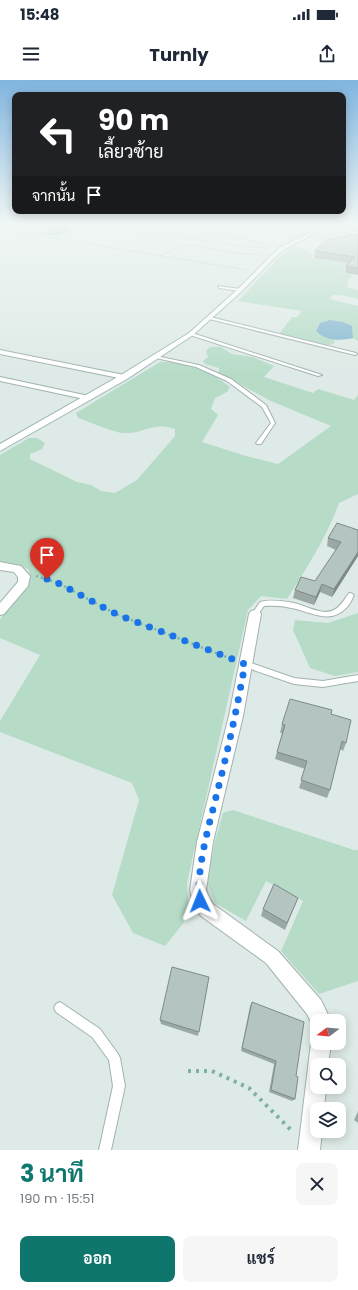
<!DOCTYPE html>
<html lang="th">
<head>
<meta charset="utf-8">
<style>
  :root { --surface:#fff; --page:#f6f6f7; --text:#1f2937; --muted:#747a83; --accent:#0f766e }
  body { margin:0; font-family:Poppins,Sarabun,sans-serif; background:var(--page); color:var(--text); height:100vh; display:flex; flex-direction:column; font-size:15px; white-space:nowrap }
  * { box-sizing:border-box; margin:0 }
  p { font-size:13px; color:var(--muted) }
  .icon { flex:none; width:22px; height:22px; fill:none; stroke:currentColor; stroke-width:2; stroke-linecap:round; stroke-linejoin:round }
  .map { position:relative; height:1070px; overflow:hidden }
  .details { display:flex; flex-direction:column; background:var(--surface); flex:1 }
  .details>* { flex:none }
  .guide { position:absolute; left:12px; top:12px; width:334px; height:122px; border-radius:8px; box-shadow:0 2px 10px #0003; background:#202124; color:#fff; overflow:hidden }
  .needle { width:26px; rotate:254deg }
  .buttons { position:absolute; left:310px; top:934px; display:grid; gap:8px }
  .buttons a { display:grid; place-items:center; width:36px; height:36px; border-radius:8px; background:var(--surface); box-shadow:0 2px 10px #0003; font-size:20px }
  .pin { position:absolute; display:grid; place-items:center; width:34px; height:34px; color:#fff; margin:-41px -17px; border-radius:50% 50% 50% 0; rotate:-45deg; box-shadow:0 0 4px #0007 }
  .pin .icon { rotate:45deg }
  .me { position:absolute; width:44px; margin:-22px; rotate:358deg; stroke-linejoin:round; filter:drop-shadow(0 0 3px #0008) }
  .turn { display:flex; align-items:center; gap:14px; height:84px; padding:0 20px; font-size:18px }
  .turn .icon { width:52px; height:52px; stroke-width:2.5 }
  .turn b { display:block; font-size:28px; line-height:34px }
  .then { display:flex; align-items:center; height:38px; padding:0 20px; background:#0003; gap:8px; font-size:15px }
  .round { display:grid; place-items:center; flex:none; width:42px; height:42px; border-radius:8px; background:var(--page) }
  .summary { display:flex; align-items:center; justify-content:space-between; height:68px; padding:0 20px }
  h1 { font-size:24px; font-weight:700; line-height:30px; color:var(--accent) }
  .primary-button { display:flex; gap:8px; margin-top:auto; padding:8px 20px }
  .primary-button a { flex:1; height:46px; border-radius:8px; background:var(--accent); color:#fff; font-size:16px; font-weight:700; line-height:46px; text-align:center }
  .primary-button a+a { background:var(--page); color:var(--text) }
  .status { display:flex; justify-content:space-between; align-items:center; height:28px; padding:0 20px; background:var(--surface); direction:ltr }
  .status svg { height:11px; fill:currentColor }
  header { display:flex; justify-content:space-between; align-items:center; height:52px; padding:0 20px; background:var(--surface); font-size:18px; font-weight:700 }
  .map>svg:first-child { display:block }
  .green { fill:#b6dcc8 }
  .water { fill:#84b7d1 }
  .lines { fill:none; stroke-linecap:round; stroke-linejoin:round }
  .stream { stroke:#84b7d1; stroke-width:2 }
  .service-casing { stroke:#a1b2af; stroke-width:2 }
  .minor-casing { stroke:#a1b2af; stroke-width:2 }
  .secondary-casing { stroke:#9db6b2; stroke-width:2 }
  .path-far2 { stroke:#7eafa8; stroke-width:1; stroke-dasharray:1 1.5; stroke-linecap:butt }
  .path-far1 { stroke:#7eafa8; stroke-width:2.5; stroke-dasharray:2 3; stroke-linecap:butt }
  .path { stroke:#7eafa8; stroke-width:4; stroke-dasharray:3 5; stroke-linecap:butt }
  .service { fill:#fff; fill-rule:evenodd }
  .minor { fill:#fff; fill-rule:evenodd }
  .secondary { fill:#fff; fill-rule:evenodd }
  .wall { fill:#9ba9a6 }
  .shaded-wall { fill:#7e8a87 }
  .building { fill:#b4c5c1; stroke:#7e8a87 }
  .route { stroke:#1a73e8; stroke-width:7; stroke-dasharray:0 12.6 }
</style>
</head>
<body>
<div class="status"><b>15:48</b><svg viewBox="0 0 49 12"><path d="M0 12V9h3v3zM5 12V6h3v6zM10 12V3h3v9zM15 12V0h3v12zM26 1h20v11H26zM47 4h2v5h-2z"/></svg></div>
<header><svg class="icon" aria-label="menu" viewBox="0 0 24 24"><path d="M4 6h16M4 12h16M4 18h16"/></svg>Turnly<svg class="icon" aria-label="share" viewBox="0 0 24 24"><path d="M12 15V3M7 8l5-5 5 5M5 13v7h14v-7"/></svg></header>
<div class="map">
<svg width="358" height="1070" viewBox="0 0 358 1070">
  <rect width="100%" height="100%" fill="#deeae7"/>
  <path class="green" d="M295 167 308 171 313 175 312 178 337 182 344 174H358L342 193 353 195 348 201 347 207 358 210V219L341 215H333L330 218 333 220 358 226V261L353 258 352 246 319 244 316 251 320 255 334 259 335 263 328 265 279 254 292 237H297L302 231 238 221 281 175Z
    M210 267H221L232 274 253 277 274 286 264 297 313 313 318 309 354 320 358 315V414L339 423C326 459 307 487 287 519L261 516 248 530 187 803 189 836 165 866 133 853 112 815 139 720 132 703 0 652V641L40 575 0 558V539L30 502 29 490 22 486 0 481V375L29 358H37L45 363 42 369 30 374V379L77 402 91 405 101 411 115 413 137 400 175 356V349C152 341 145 354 123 353 112 352 90 342 78 338L76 333 160 282C183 281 212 292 230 307L227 312 215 318 211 329 218 335 202 362 246 376 278 384 331 346 271 321 219 293V288L205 284 203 281 208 277 206 271Z
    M358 533V592L335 596 310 588 293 550 295 540 328 543Z
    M233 730 354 770H358V901L319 914 281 871 303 821 266 801 246 841 215 823 207 802 215 761 223 733Z"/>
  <path class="water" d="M60 144 73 148 58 156 41 153Z
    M330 240 343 242 352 246 353 258C341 261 325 261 316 251L320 243Z"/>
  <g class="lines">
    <path class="stream" d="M358 154 349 157 358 161"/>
    <defs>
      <path id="service" d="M322 146 358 152V154L323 148Z
        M218 206 240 209 242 210 240 211 219 208Z
        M210 237 356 273 357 274 355 275 209 239 208 238Z
        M190 253H192L322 295 318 296 190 255Z
        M156 276 199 285 231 299 266 325 275 343 261 364H257L256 363 271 343 262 327 227 301 196 287 156 278Z
        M349 513H351L354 515C352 519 350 525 346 528 331 544 312 533 296 529 285 526 275 525 264 526L257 536H253L252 534 260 522C271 519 283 521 294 523 306 526 323 536 334 530 341 526 344 520 349 513Z
        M245 581 294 598 323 601 358 595V601L323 607 294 604 242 586 241 584 242 582Z
        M60 922 100 949 118 974 120 978 125 1006 111 1070H99L113 1006 109 980 92 957 56 932 54 928 56 924Z"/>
      <path id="minor" d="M0 270 124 295 128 297 124 299 0 274Z
        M0 297 89 316 93 318 89 320 0 301Z
        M0 482 21 486 30 496 28 506 4 534 0 535V523L18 502V497L14 492 0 490Z
        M255 530 259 531 261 534 243 636 213 762 206 810 208 817 213 824 278 871 321 920 331 941H317V949L314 948 307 934 266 883 201 836 194 827 190 810 197 762 229 636 249 534 251 531Z
        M317 955V963H331L328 985H317V1007H326L324 1029H317V1051H322L320 1070H298L311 963 314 956Z"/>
      <path id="secondary" d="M324 143H330C314 157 293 162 277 175L242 211 193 255 127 299 0 371V364L121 295 189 253 238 209 279 168 315 150Z"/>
    </defs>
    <use href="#service" class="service-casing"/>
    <use href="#minor" class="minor-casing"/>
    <use href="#secondary" class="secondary-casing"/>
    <path class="path-far2" d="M73 143 241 166 269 168
      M143 143 239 158 271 166
      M0 149 247 190
      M298 149 302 143
      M160 176 180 166 189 165 243 174H262"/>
    <path class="path-far1" d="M36 496 58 503 116 534 234 580"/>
    <path class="path" d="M188 991H212L249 1008 293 1052"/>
    <use href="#service" class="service"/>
    <use href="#minor" class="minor"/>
    <use href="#secondary" class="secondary"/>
  </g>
  <path class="wall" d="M358 154V195L345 193 346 186 349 183 314 178 315 171Z
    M358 450V476L332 517 320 512 314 525 293 518 295 510 315 501 336 470 327 466 328 458Z
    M331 634 346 663 343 671 340 669 330 710 327 718 299 708 305 689 275 679 282 653H280L282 644Z
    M298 818 285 850 261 836 263 829Z
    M208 903 198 956 161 944 160 940Z
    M252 922 295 1019 292 1021 269 1012 274 984 241 971 250 926Z
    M358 1031V1043L354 1040Z"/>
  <path class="shaded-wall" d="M358 472V476L332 517 334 509Z
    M322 504 320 512 314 525 316 517Z"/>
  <path class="building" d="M358 154V188L346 186 355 177 315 171 326 160Z
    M337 443 358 450V472L334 509 322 504 316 517 295 510 301 497 315 501 341 462 328 458Z
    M290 619 332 630 331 634 351 640 346 663 342 661 330 710 301 700 307 681 277 672 285 645 282 644Z
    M274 804 298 818 287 843 263 829Z
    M172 887 209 897 199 952 160 940Z
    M252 922 304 942 296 996 298 997 295 1019 271 1010 276 981 242 968Z"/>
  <linearGradient id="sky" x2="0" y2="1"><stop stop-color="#80b5df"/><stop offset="0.49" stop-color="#f0f6f4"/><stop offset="1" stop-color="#f0f6f4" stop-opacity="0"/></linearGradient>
  <rect width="358" height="293" fill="url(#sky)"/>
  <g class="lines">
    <path class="route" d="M47 499 58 503 116 534 245 584C237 628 228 670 217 713 210 742 195 792 200 821"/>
  </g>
</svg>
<div class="buttons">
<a><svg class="needle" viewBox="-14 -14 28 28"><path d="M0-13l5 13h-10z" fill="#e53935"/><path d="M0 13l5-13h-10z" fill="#747a83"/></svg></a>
<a><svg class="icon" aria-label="search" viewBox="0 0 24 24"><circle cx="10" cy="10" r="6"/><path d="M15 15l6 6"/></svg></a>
<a><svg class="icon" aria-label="layers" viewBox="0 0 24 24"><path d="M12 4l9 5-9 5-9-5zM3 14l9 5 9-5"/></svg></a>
</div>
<div class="pin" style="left:47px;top:499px;background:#d93025"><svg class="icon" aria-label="arrive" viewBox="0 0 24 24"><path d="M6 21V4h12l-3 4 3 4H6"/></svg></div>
<svg class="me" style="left:200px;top:821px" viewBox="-20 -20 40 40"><path d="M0-17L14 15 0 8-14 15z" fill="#1a73e8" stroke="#fff" stroke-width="4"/></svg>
<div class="guide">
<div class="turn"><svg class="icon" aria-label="left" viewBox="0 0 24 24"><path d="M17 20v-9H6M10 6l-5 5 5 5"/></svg><div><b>90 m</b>เลี้ยวซ้าย</div></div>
<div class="then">จากนั้น<svg class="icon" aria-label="arrive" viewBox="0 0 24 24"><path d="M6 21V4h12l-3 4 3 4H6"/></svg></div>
</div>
</div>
<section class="details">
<div class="summary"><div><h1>3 นาที</h1><p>190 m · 15:51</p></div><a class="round"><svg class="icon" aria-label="close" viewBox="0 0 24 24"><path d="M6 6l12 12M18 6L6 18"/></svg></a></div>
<div class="primary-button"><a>ออก</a><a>แชร์</a></div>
</section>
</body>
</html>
